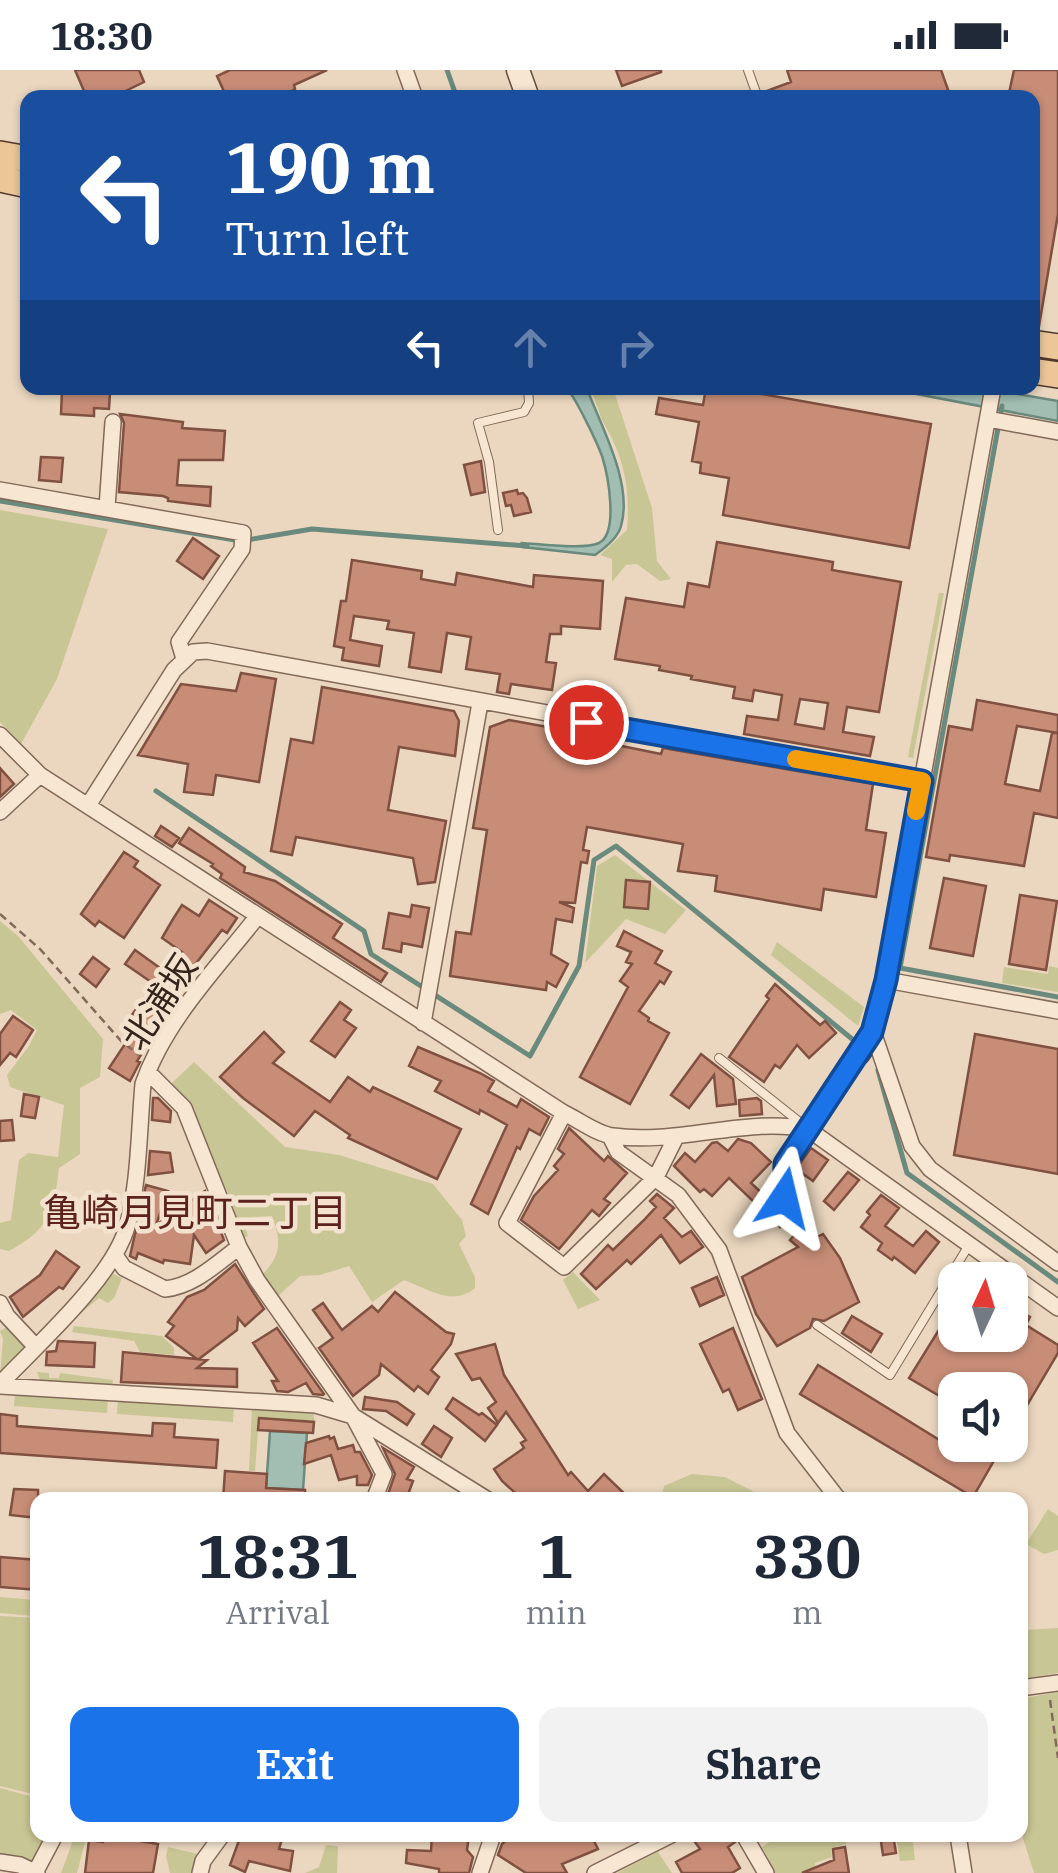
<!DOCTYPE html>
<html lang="en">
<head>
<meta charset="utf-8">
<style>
  :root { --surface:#fff; --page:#f2f2f3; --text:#1f2937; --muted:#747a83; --accent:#1a73e8 }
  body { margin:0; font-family:"IBM Plex Serif","Noto Sans JP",serif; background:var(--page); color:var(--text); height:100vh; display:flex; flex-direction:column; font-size:38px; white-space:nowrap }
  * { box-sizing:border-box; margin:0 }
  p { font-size:32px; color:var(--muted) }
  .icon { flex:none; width:55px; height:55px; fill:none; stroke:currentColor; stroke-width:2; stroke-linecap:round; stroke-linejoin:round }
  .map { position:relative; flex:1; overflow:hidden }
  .side { position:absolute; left:30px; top:1422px; width:998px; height:350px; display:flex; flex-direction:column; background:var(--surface); border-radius:20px; box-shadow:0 2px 8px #0004 }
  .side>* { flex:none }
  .hud { position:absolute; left:20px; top:20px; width:1020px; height:305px; border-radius:20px; box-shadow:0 2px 8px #0004; background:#1a4fa0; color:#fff; overflow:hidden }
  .needle { width:65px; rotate:4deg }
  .controls { position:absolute; left:938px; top:1192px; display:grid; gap:20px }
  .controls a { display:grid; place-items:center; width:90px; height:90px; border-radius:20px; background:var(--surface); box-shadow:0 2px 8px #0004; font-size:50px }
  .pin { position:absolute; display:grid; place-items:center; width:85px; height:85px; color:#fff; margin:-42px; border:5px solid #fff; border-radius:50%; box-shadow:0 2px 10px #0007 }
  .me { position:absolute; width:110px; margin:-55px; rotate:10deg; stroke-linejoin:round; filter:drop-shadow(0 0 8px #0008) }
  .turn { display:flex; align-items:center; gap:35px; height:210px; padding:0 40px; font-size:45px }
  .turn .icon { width:130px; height:130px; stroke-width:2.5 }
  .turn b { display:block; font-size:70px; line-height:85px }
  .lanes { display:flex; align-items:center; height:95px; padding:0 40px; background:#0003; justify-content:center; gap:50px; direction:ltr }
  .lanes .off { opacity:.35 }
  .eta { display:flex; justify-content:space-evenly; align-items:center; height:170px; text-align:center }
  .eta b { font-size:60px; font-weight:700; line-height:70px }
  .primary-button { display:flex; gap:20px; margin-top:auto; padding:20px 40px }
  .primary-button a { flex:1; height:115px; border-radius:20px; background:var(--accent); color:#fff; font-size:40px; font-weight:700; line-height:115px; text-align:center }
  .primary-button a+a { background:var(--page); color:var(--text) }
  .status { display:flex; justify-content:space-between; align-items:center; height:70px; padding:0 50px; background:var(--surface); direction:ltr }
  .status svg { height:28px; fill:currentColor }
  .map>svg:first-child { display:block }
  .green { fill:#c8c694 }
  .water { fill:#a2bdb1; stroke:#6a8a7d; stroke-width:2.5 }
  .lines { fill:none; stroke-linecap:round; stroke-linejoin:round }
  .stream { stroke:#6a8a7d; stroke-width:5 }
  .building { fill:#c78d77; stroke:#805040; stroke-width:2.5; fill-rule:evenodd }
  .lane-casing { stroke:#826959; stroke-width:10 }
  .street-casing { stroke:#826959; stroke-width:18 }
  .secondary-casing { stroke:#644a3c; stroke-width:25 }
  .primary-casing { stroke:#50382d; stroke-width:28 }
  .path { stroke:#826959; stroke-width:2.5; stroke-dasharray:8 5; stroke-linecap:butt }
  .lane { stroke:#f6e6d2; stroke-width:8 }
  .street { stroke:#f6e6d2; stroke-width:15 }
  .secondary { stroke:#f6e6d2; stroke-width:22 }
  .primary { stroke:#edc698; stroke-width:25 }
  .route-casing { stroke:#114b97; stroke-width:25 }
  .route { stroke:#1a73e8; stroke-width:18 }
  .slow { stroke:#f59e0b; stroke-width:18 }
  .labels { text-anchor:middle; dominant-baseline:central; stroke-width:9; stroke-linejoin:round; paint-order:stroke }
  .street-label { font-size:35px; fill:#33241c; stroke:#f3e3ce }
  .neighbourhood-label { font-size:38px; fill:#5d221e; stroke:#f3e3ce }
</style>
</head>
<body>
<div class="status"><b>18:30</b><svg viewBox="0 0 49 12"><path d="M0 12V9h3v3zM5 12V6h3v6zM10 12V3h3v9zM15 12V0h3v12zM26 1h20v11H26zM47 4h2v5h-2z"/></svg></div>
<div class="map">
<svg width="1058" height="1803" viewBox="0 0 1058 1803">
  <rect width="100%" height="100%" fill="#ebd7bf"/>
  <path class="green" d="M589 318H613L652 438 657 491 671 509 660 511 637 494 626 495 612 512V489L600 485 627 460C630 419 625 389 604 354 598 342 596 329 589 318Z
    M0 440 108 459 57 609 21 674 0 652Z
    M939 523H944L913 688 908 687Z
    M615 785 686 840 665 864 626 849 585 893 597 796Z
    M0 851 18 866 103 969 100 1007 80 1018V1084L59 1098C54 1141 49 1160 9 1181L0 1179V1153L11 1150 19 1090 28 1083 58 1087 64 1035 10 1017 7 1005 29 976 37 960 11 940 0 944Z
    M777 872 864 937 858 956 771 885Z
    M1049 896 1058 898V922L1002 913 1004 897 1048 904Z
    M194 992 285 1077 339 1085 433 1114 462 1150 466 1166 459 1174 475 1207V1218C453 1237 428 1219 404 1210L372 1232 349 1196 320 1205 300 1206 278 1226 261 1206C281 1186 282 1172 272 1146L253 1147 245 1155 248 1166 244 1168 228 1123 206 1081 197 1049 172 1013Z
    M109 1202 122 1208 114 1228 108 1233 99 1228 74 1249H66Z
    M573 1202 600 1230 578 1239 563 1210Z
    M9 1256 29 1276 0 1305 3 1269 0 1261Z
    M74 1256 162 1266 174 1278V1285L140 1282 134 1271 72 1262Z
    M37 1302 49 1303V1308H59L60 1303 113 1310 112 1317 41 1312Z
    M15 1322 108 1329 107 1343 14 1336Z
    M118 1327 234 1336 233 1352 117 1344Z
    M252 1339 314 1344V1351L259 1347 255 1401H249Z
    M692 1404 725 1407 770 1430H661L664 1416Z
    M1048 1439 1058 1446V1480L1044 1484 1026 1474Z
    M0 1527 35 1530 33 1546 0 1543Z
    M0 1546 37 1548 38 1707H33L37 1709V1725L0 1716Z
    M1020 1554 1025 1560 1058 1558V1603L1020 1609Z
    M1058 1622V1803H1034L1020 1759V1629Z
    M0 1718 37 1728 38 1765H44L34 1791 0 1786Z
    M75 1765H87L77 1803H61Z
    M771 1765H849L846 1774 831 1778 832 1787 815 1793 816 1803H775L762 1777 773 1770Z
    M896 1765H912L915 1790 900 1791Z
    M326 1775 338 1776 337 1803H305L319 1797Z
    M168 1777 198 1784 195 1803H170L166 1786Z
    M658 1782 672 1803H617Z"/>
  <path class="water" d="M567 318H585L589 324C603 360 633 415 621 456 618 468 605 478 595 485L523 477 522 473C540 474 583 480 599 473 619 463 608 405 602 386 596 370 577 331 567 318Z
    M885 318H983L1058 331V351Z
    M270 1361 307 1363 303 1420 266 1418Z"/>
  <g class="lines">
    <path class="stream" d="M447 0 457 28
      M1002 336 900 898 1058 927
      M0 431 241 471 312 459 527 476
      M156 721 364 861 371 884 530 986 579 896 594 790 616 776 857 973
      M878 1000 907 1103 1058 1212"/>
  </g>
  <path class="building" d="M75 0H139L144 12 111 28H87Z
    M230 0H327L294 15 295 19 279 28H227L217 6Z
    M616 0H661V2L622 16Z
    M787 0H941L951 28H765L764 22 791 12Z
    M1014 0H1058V144L1039 256 1032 255V28H1008Z
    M706 318 745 321 931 354 909 478 723 445 729 408 700 403 701 393 692 391 699 352 656 344 659 328 703 335Z
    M62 321 110 323 109 339 94 338V346L61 344Z
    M120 344 183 352 182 358 225 361 223 390H179L177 415 211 417 210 436 168 431V428L163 426 119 422 124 353Z
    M41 387 63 388 61 412 39 410Z
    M481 391 485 422 471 425 464 395Z
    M517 420 518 424 523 423 527 428 531 442 514 446 511 435 506 436 503 423Z
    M193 468 219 486 203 509 177 491Z
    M717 472 833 492 832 500 901 512 879 642 847 637 843 662 874 667 870 686 744 664 747 646 778 650 782 625 754 620 752 631 733 628 735 617 691 609 692 606 659 600 660 596 615 589 626 528 684 537 688 513 709 517ZM800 629 828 633 824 659 795 654Z
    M352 490 422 501 421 509 455 515 457 503 533 517 534 505 603 511 600 559 561 556V564H550L546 592 556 593 552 620 511 614 509 624 497 622 500 604 466 599 471 567 447 563 441 602 409 597 414 563 387 559 389 551 354 546 350 570 382 576 379 596 342 590 344 578 334 576 341 531H346Z
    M241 603 276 609 259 712 216 705 213 725 184 722 188 694 138 685 181 614 236 621Z
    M322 617 454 641 459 651 455 686 399 677 388 740 446 751 435 812 418 814 413 788 296 767 292 785 271 781 291 669 313 673Z
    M977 630 1058 645V663L1017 656 1005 714 1040 721 1052 663H1058V748L1034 743 1024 796 950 785 949 791 926 787 949 656 972 660Z
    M509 650 603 667 602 672 661 684 663 678 873 714 866 760 886 763 876 827 824 819 821 840 715 821 717 806 678 801 683 774 587 757 583 780 589 781 587 793 581 792 575 833 559 832 574 838 572 852 556 849 551 884 568 894 556 917 547 912 546 920 450 906 456 862 471 864 487 760 473 758 490 657Z
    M0 698 14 714 0 727Z
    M161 756 179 768 172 777 155 766Z
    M189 758 245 797 244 802 275 811 342 854 333 868 387 903 381 912 220 808 222 804 211 796 213 794 179 773Z
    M124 782 138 791 134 797 160 815 124 868 99 851 95 856 81 844Z
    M944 808 986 816 973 886 930 878Z
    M626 810 650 812 648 839 624 837Z
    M1020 825 1057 831 1046 900 1009 894Z
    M209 830 237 848 227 863 222 860 166 932 172 936 137 991 140 992 130 1011 109 998 133 962 124 956 154 914 125 894 135 880 167 903 182 882 162 868 173 849 182 835 199 846Z
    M412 835 429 838 422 877 402 873 401 882 383 878 389 843 410 847Z
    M624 861 662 881 655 893 671 902 664 914 660 911 639 941 649 948 648 951 669 963 630 1034 580 1007 628 917 620 911 632 894 626 892 631 882 617 876Z
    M93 887 109 899 96 917 80 904Z
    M775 914 820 955 825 951 836 963 809 988 797 975 780 998 775 995 764 1012 729 987 769 929 766 926Z
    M340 932 351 940 344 950 356 958 335 987 311 971Z
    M13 946 33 960 16 987 10 983 0 995V964Z
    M264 962 284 982 273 993 330 1032 348 1007 370 1022 373 1017 461 1059 437 1109 348 1068 350 1065 315 1041 294 1066 243 1028 220 1007Z
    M975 964 1058 979V1104L954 1085Z
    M418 977 480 1003 494 1011 488 1021 517 1037 521 1029 549 1047 540 1065 529 1059 520 1079 517 1077 488 1144 471 1134 507 1055 480 1040 479 1044 435 1021 441 1011 409 996Z
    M701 984 733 1009 736 1034 717 1036 714 1005 689 1038 671 1025Z
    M24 1024 39 1027 35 1048 21 1046Z
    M153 1028H158L171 1041 170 1052 152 1050Z
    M757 1028 761 1031 762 1044 740 1046 739 1030Z
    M12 1050 14 1070 0 1071V1051Z
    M569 1058 604 1091 608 1086 627 1103 604 1129 610 1133 599 1146 592 1140 559 1179 521 1150 534 1126 558 1100 554 1096 564 1084 558 1079Z
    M738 1069 751 1073 771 1092 751 1113 787 1147 780 1157 729 1108 712 1126 704 1119 700 1122 674 1096 685 1083 695 1092 712 1073 717 1072 728 1081Z
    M811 1078 828 1090 813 1111 796 1099Z
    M150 1081 170 1083 173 1102 148 1105Z
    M848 1102 859 1110 834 1140 824 1131Z
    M146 1115 168 1121 156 1155 205 1121 224 1170 206 1183 194 1165 190 1194 164 1190 163 1193 138 1183 136 1189 130 1186Z
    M657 1124 674 1138 664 1148 682 1167 691 1161 703 1177 680 1193 661 1165 631 1194 627 1190 596 1219 581 1204 608 1175 613 1180 643 1151 656 1137 650 1131Z
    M881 1125 899 1138 885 1156 913 1176 926 1161 939 1172 915 1203 894 1187 892 1190 878 1180 882 1173 861 1157 870 1145 867 1142Z
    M802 1156 815 1168 823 1164 840 1188 859 1232 824 1251 813 1249 810 1258 777 1276 756 1244 742 1207 798 1177 790 1170Z
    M56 1181 79 1197 63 1219 59 1217 23 1247 10 1227 40 1205Z
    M235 1194 264 1239 245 1256 238 1248 237 1260 199 1289 207 1290 197 1298 237 1299V1317L121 1312 123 1282 197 1289 166 1266 174 1256 168 1252 187 1227 204 1220Z
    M717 1207 724 1225 700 1236 692 1218Z
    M395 1222 446 1262 454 1264 451 1274 431 1300 439 1307 428 1324 418 1316 414 1321 381 1294 379 1305 353 1326 319 1278 333 1268 313 1240 323 1233 342 1260 372 1236 378 1242Z
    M955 1234V1265H1010V1235L1030 1247 1026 1255 1058 1275V1283L1010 1364V1320H955V1335L909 1308Z
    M852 1246 882 1264 871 1282 842 1263Z
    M277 1258 324 1324 323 1325 313 1324 306 1313 288 1322 277 1321 272 1311H278L253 1273Z
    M733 1258 762 1329 738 1340 729 1319 723 1322 700 1274Z
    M58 1271 95 1273 94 1297 46 1295 47 1282 56 1281Z
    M495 1274 504 1305 568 1405 571 1402 588 1421 604 1404 631 1430H523L502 1411 494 1399 524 1378 521 1373 526 1370 506 1342 498 1353 488 1338 496 1332 480 1308 472 1310 456 1284Z
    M818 1295 959 1382 964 1375H1003L973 1427 800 1324Z
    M365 1327 397 1332 414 1344 407 1355 386 1341 363 1339Z
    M453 1328 479 1345 482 1343 497 1355 485 1371 446 1339Z
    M0 1344 17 1346V1356L152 1366 153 1353 175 1354 174 1367 218 1370 216 1398 0 1383Z
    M259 1348 314 1352 313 1363 258 1360Z
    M434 1356 452 1368 441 1387 422 1374Z
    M329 1366 330 1369 334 1367 338 1379 353 1375 355 1382H360L372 1405 368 1415H357V1406L339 1410 331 1385 304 1394 306 1373Z
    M383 1378 414 1397 407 1409 413 1411 406 1430H386L395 1404Z
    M225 1401 267 1404 266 1418 305 1420V1430H223Z
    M14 1419 38 1420V1448L10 1445Z
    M0 1487 38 1490V1520L0 1517Z
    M104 1765 158 1774 153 1803H85L89 1770 103 1772Z
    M241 1765H270L282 1769 279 1779 293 1781 290 1801 249 1791 245 1802 230 1795Z
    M432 1765H469L467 1780 473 1787 469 1803H439V1799L406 1793 407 1780 431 1781Z
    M511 1765H591L598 1779 562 1794 567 1803H526L498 1785 502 1774Z
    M690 1765H733L735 1772 728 1777 740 1798 732 1803H682L676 1792 700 1779Z
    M880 1765H893L896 1783 883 1785Z
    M845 1777 849 1803H802L834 1790 833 1779Z"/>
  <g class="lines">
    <defs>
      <path id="lane" d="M748 0 758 28
        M498 460 489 392 478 353 524 342 529 333 528 318
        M719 988 802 1054
        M817 1255 890 1305 969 1175"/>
      <path id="street" d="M405 0 415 28
        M988 349 1058 362
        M0 420 243 463 242 479 179 572 184 589
        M107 438 113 352
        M0 665 40 705 564 1043C579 1050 597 1064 613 1066 678 1075 744 1047 808 1059L1058 1238
        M89 734 174 600 193 582 207 581 921 711
        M0 742 40 705
        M886 910 1058 941
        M423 953 480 633
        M873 962 912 1076 930 1099 1058 1193
        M866 973 873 962 886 910 993 318
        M148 1002 184 1038 239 1177 257 1210 353 1346 384 1404 374 1430
        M564 1043 507 1153 564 1197 656 1107 676 1067
        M610 1066 618 1082 678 1125 719 1180 787 1363 839 1430
        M784 1128 785 1094 859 983
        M115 1185 124 1198 165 1219C194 1216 216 1194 239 1177
        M0 1233 7 1246 36 1277
        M0 1314C37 1275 110 1210 126 1160 139 1119 139 1058 143 1014 165 951 216 899 257 847
        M0 1316 316 1335 353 1346 488 1430
        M1020 1618 1058 1613
        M744 1765 766 1803
        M958 1765 964 1803
        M0 1792 20 1795 37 1803
        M36 1801 55 1765
        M200 1803 203 1791 222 1765
        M480 1803 493 1765
        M595 1803 671 1765"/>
      <path id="secondary" d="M518 0 528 28
        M859 983 866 973"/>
      <path id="primary" d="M0 84 28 89
        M0 109 28 115
        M1032 273 1058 277
        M1032 301 1058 305"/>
    </defs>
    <use href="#lane" class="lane-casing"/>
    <use href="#street" class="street-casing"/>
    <use href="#secondary" class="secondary-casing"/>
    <use href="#primary" class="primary-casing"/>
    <path class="path" d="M0 844 40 879 121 971 139 985
      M1050 1630 1058 1688"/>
    <use href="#lane" class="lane"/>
    <use href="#street" class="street"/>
    <use href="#secondary" class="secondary"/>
    <use href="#primary" class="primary"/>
  </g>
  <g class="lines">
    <defs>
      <path id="route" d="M586 652 922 711 886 910 872 962 785 1094 784 1128"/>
    </defs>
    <use href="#route" class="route-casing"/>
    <use href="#route" class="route"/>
    <path class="slow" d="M796 689 922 711 916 741"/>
  </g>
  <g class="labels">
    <g class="street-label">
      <text transform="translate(159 932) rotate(-57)">北浦坂</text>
    </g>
    <g class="neighbourhood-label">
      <text x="195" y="1141">亀崎月見町二丁目</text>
    </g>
  </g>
</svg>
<div class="controls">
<a><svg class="needle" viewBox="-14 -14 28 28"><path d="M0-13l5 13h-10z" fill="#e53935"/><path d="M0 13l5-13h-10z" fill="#747a83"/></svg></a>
<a><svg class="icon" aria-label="sound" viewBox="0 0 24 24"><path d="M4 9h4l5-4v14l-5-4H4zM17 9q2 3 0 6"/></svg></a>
</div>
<div class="pin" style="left:586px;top:652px;background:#d93025"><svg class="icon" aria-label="arrive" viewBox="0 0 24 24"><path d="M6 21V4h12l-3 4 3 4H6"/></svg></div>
<svg class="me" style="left:784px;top:1128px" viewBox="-20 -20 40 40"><path d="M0-17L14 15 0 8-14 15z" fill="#1a73e8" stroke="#fff" stroke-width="4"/></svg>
<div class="hud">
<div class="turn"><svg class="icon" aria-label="left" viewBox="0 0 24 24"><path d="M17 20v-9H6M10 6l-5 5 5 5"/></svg><div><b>190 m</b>Turn left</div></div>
<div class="lanes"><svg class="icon" aria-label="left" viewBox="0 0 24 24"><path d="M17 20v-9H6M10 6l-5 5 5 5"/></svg><svg class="icon off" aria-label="ahead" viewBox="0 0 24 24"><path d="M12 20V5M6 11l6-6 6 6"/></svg><svg class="icon off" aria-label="right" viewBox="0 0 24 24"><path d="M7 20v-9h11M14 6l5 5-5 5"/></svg></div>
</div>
<section class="side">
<div class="eta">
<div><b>18:31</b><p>Arrival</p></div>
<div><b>1</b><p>min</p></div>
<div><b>330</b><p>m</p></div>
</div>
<div class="primary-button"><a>Exit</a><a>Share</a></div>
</section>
</div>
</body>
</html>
